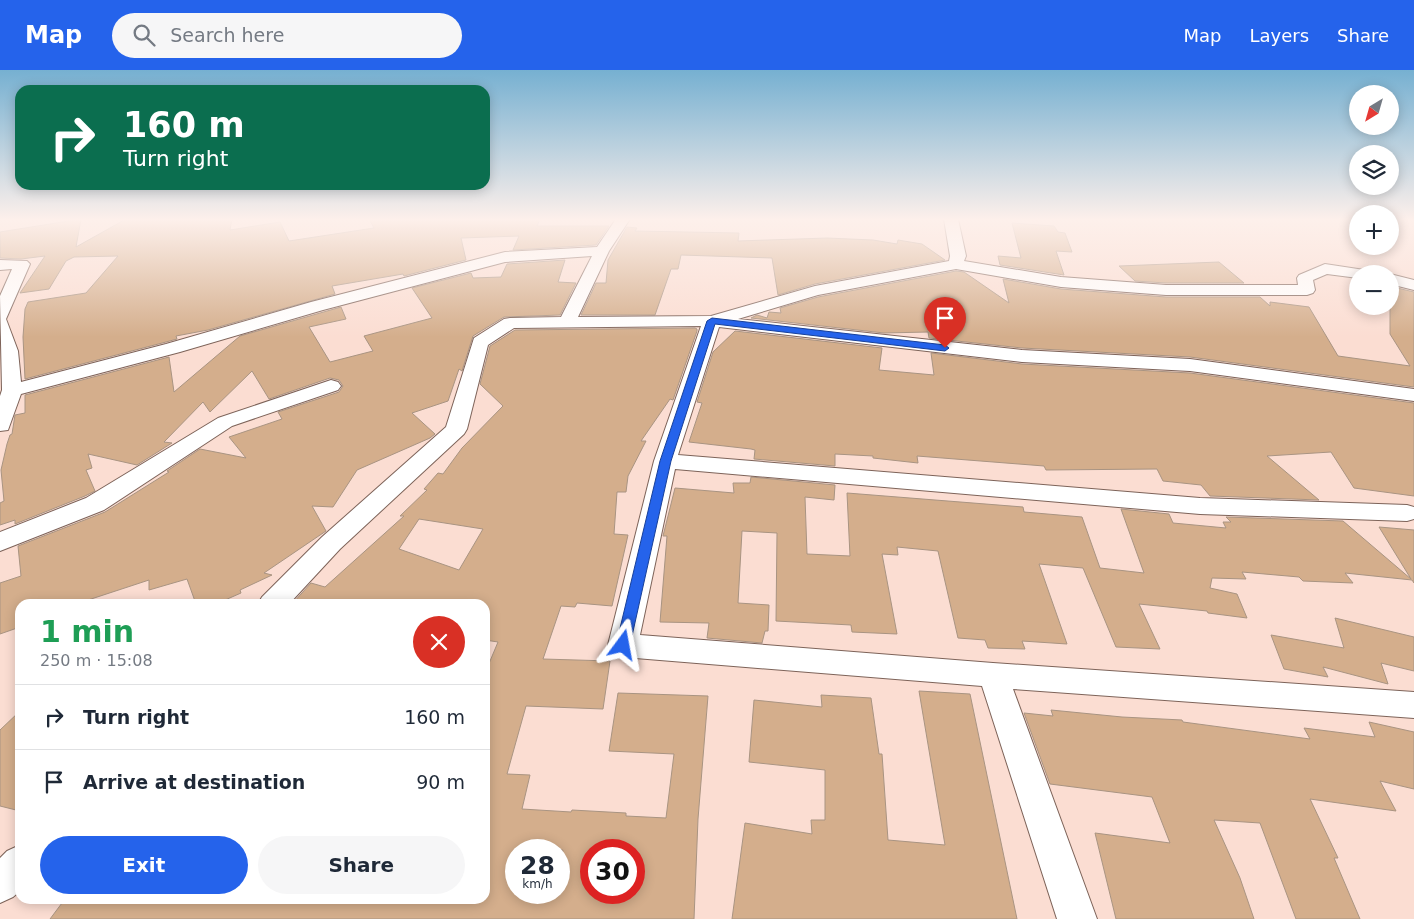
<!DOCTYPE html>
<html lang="en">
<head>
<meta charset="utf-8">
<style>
  :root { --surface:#fff; --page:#f6f6f7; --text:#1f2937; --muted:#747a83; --line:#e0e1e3; --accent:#2563eb }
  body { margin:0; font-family:"DejaVu Sans",sans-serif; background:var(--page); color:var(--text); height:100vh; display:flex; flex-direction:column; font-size:19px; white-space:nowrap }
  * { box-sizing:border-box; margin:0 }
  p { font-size:16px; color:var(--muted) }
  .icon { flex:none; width:28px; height:28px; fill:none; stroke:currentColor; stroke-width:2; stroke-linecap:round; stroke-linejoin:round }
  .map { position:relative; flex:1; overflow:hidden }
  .sheet { position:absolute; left:15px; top:529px; width:475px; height:305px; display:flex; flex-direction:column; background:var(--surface); border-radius:15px; box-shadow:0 2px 12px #0003 }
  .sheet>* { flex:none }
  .banner { position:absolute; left:15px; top:15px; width:475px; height:105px; border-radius:15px; box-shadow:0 2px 12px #0003; background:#0b6e4f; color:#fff; overflow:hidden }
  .needle { width:32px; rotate:217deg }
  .buttons { position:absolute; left:1349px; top:15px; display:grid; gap:10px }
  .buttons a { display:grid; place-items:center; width:50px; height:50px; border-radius:50%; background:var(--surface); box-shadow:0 2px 12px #0003; font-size:25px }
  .speed { position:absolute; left:505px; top:769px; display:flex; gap:10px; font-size:25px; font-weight:700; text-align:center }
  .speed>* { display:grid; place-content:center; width:65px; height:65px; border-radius:50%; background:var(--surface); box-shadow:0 2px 12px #0003; line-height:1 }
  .speed small { font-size:12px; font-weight:400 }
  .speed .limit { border:8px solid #d22; background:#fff; color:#111 }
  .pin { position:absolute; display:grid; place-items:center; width:42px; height:42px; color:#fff; margin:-51px -21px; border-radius:50% 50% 50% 0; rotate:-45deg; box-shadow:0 0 5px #0007 }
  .pin .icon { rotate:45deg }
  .me { position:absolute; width:55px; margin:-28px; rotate:13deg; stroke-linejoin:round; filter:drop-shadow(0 0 4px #0008) }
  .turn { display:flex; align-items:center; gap:18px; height:105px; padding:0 25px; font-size:22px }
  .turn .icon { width:65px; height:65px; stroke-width:2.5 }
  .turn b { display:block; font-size:35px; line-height:42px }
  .round { display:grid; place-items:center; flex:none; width:52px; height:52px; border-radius:26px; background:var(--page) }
  .headline { display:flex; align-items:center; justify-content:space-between; height:85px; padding:0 25px }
  h1 { font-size:30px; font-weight:700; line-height:38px; color:#1e9e55 }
  .primary-button { display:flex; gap:10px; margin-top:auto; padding:10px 25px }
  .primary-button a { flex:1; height:58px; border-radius:30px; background:var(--accent); color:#fff; font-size:20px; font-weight:700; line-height:58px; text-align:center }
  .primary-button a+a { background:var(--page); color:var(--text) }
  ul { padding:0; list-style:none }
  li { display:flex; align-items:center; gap:15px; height:65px; padding:0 25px; border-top:1px solid var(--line) }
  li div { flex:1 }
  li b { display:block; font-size:19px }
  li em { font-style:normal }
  header { display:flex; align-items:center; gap:30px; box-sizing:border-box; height:70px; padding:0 25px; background:var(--accent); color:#fff }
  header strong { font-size:24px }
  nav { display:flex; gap:28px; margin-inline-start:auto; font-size:18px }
  .search { width:350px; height:45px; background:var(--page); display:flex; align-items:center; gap:12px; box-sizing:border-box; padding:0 18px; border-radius:28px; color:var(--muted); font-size:19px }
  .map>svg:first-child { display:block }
  .building { fill:#d4ae8c; stroke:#a99482; fill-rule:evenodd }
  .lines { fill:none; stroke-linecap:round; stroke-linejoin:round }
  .street-casing { stroke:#7d6359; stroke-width:2 }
  .street { fill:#fff; fill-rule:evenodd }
  .route { fill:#2563eb; stroke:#184099 }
</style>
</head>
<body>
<header>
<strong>Map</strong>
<div class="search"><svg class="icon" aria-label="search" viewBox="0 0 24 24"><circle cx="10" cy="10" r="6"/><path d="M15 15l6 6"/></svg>Search here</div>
<nav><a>Map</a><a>Layers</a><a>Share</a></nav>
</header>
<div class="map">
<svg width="1414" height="849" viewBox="0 0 1414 849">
  <rect width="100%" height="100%" fill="#fbddd2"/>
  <path class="building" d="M81 149 76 177 126 149H232L230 160 280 152 289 171 374 158 369 149H540L537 156H609L596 175 513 180 519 166 461 168 466 190 404 206 403 204 332 216 335 224 208 260 176 266 177 269 166 272 25 309 23 267 25 239 28 232 86 223 118 186 74 187 66 191 49 219 20 223 45 186 21 189 0 188V162Z
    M1012 153 1054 156 1058 162 1065 163 1072 182 1056 181 1064 205 1000 195 998 186 1021 188Z
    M627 157 637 158 635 161 739 163 738 171 827 168 873 170 897 174 898 170 922 174 945 190 815 214 778 225 772 188 681 185 678 199H671L655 245H581L596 213H606L608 190Z
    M565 190 558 212 576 213 560 245 504 247 473 266 462 301 459 299 448 331 412 343 435 364 430 368 357 400 333 437 312 436 326 461 264 503 272 505 240 520 241 523 216 534H196L187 509 149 520V510L76 534H20V557L0 564V513L21 506 18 476 105 442 169 402 167 401 200 379 246 388 229 367 282 349 278 342 339 322 343 316 339 310 330 308 269 329 252 301 210 342 203 332 164 372 172 373 137 395 88 384 92 398 86 400 95 421 85 426 15 454V450L0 455V433L4 431 1 400 7 374 10 365 12 364 15 345 25 343V325L169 287 174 322 240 266 341 237 346 249 309 257 330 292 373 281 364 266 432 248 412 218 471 203 473 208 501 207 507 194Z
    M1219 192 1244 213H1166L1135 211 1119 196Z
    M956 201 964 202 1009 233 1003 209 1061 219 1166 227H1260L1270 236V232L1309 237 1338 286 1410 296 1390 264V229L1393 217 1414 222V317L1190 287 1022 278 929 268 928 262 884 263 751 248 757 245 767 248 769 242 781 243 780 238 818 227Z
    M695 258 697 259V261L673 330 670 329 641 371H646L628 406 626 422H617L614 464 628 465 612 536 577 533 575 537 561 536 543 589 610 591 603 639 526 636 507 704 530 705 522 739 571 742 572 740 626 743V746L666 748 674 684 609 681 618 623 708 626 698 749 694 849H50L65 829H485V603L498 572 485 570V534H292L311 513 325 517 404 446H400L427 420 424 419 438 403 443 404 462 378 503 336 480 314 490 276 515 260ZM419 449 483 459 459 500 399 479ZM516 780H563L559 800V822H516ZM591 780H634V822H591Z
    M735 261 882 278 879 300 934 305 931 283 1022 294 1190 303 1414 333V426L1354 418 1331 382 1267 386 1319 430 1210 426 1201 415 1163 411 1157 399 1046 400 1044 396 917 386 918 393 873 388V386L835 384V396L754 389 755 380 751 379 689 372 702 333 697 332 713 282Z
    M751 407 835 415 834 430 805 427 807 484 850 486 847 423 1023 437 1024 442 1082 447 1100 498 1144 503 1121 439 1169 444 1173 453 1226 458 1223 452H1231L1226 447 1343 451 1411 509 1379 457 1414 460V513L1412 510 1345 503 1353 513 1303 511 1299 507 1242 502 1246 509 1212 508 1210 518 1237 524 1247 548 1208 543 1207 541 1139 534 1160 579 1116 577 1083 498 1039 494 1067 574 1022 571 1025 579 988 578 985 570 958 568 938 481 897 477 898 485 882 484 897 564 852 562 851 555 776 551 777 463 742 461 738 533 769 535 768 561H765L762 573 707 568 709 553 660 552 667 466H663L675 418 734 423 733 413H750Z
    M1335 548 1414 567V601L1381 593 1388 614 1323 597 1328 607 1284 599 1271 565 1344 578Z
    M919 621 970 624 1017 849H732L745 753 812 764 811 750H825V700L749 692 754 630 822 637 821 625 871 628 879 684H882L888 770 945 775Z
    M1051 640 1122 647 1182 650 1183 652 1310 669 1304 658 1375 667 1369 652 1414 662V719L1380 711 1396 741 1310 729 1338 788H1334L1360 849H1296L1260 753 1214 750 1240 808 1254 849H1116L1095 763 1170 773 1152 727 1050 714 1024 643 1053 646Z
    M20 641V741L0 736V660Z"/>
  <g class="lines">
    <defs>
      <path id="street" d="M616 149H630L609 181 578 247 711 246 815 216 949 191 950 186 944 149H958L966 186 964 191 1061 207 1166 215H1298L1297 208 1299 205 1325 194 1371 201 1373 204H1358V208L1327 204 1313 210 1315 220 1313 223 1307 225H1166L1061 217 956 199 818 225 738 249 1022 280 1190 289 1414 319V331L1190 301 1022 292 719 257 678 385 1200 428 1407 435 1414 437V449L1407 451 1200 444 675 399 640 565 993 593 1414 622V648L1013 619 1097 849H1057L982 616 623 587 613 583 608 575 654 391 701 256 514 258 488 275 467 359 464 364 340 479 289 534H258L262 527 322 467 446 357 474 268 504 249 510 248 561 247 592 186 505 192 323 240 180 282 21 324 8 360 0 361V326L2 320 0 226 12 199 0 200V190L27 191 30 194 6 249 18 281 21 312 166 274 311 232 505 182 597 177Z
        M1390 204 1414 210V220L1390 214Z
        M331 310 338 312 341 316 338 320 232 356 104 440 0 481V462L86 428 218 348Z
        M20 775V821L13 827 0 833V788L7 781Z"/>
    </defs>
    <use href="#street" class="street-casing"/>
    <use href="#street" class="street"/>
  </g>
  <linearGradient id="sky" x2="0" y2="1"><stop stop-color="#76b0d1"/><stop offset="0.56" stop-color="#fdf0eb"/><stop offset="1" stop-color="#fdf0eb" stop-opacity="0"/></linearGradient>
  <rect width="1414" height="267" fill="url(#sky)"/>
  <path class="route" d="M712 248 945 275 949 278 945 281 715 254 671 391 630 575 628 579 623 580 618 579 616 575 660 391 707 251Z"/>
</svg>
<div class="buttons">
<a><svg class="needle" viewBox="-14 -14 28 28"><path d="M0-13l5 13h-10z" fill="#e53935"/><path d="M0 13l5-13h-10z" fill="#747a83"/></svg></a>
<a><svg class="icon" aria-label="layers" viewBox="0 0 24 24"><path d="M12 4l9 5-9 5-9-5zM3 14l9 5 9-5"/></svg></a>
<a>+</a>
<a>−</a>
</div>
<div class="speed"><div>28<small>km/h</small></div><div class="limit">30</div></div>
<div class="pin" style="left:945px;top:278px;background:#d93025"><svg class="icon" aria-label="arrive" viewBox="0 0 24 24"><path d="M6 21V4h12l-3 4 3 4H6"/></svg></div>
<svg class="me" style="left:623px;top:575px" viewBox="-20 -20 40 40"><path d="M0-17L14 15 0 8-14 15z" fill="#2563eb" stroke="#fff" stroke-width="4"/></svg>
<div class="banner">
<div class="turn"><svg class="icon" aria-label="right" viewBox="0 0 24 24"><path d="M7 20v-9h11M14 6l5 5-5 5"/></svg><div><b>160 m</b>Turn right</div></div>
</div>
<section class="sheet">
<div class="headline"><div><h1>1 min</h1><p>250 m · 15:08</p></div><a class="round" style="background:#d93025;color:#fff"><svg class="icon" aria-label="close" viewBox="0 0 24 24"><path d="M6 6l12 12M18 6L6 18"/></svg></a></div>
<ul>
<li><svg class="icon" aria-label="right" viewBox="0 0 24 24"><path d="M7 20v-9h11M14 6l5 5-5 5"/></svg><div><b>Turn right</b></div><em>160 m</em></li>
<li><svg class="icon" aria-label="arrive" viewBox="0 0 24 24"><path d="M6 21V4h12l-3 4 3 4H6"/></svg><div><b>Arrive at destination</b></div><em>90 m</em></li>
</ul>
<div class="primary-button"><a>Exit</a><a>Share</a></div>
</section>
</div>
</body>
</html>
